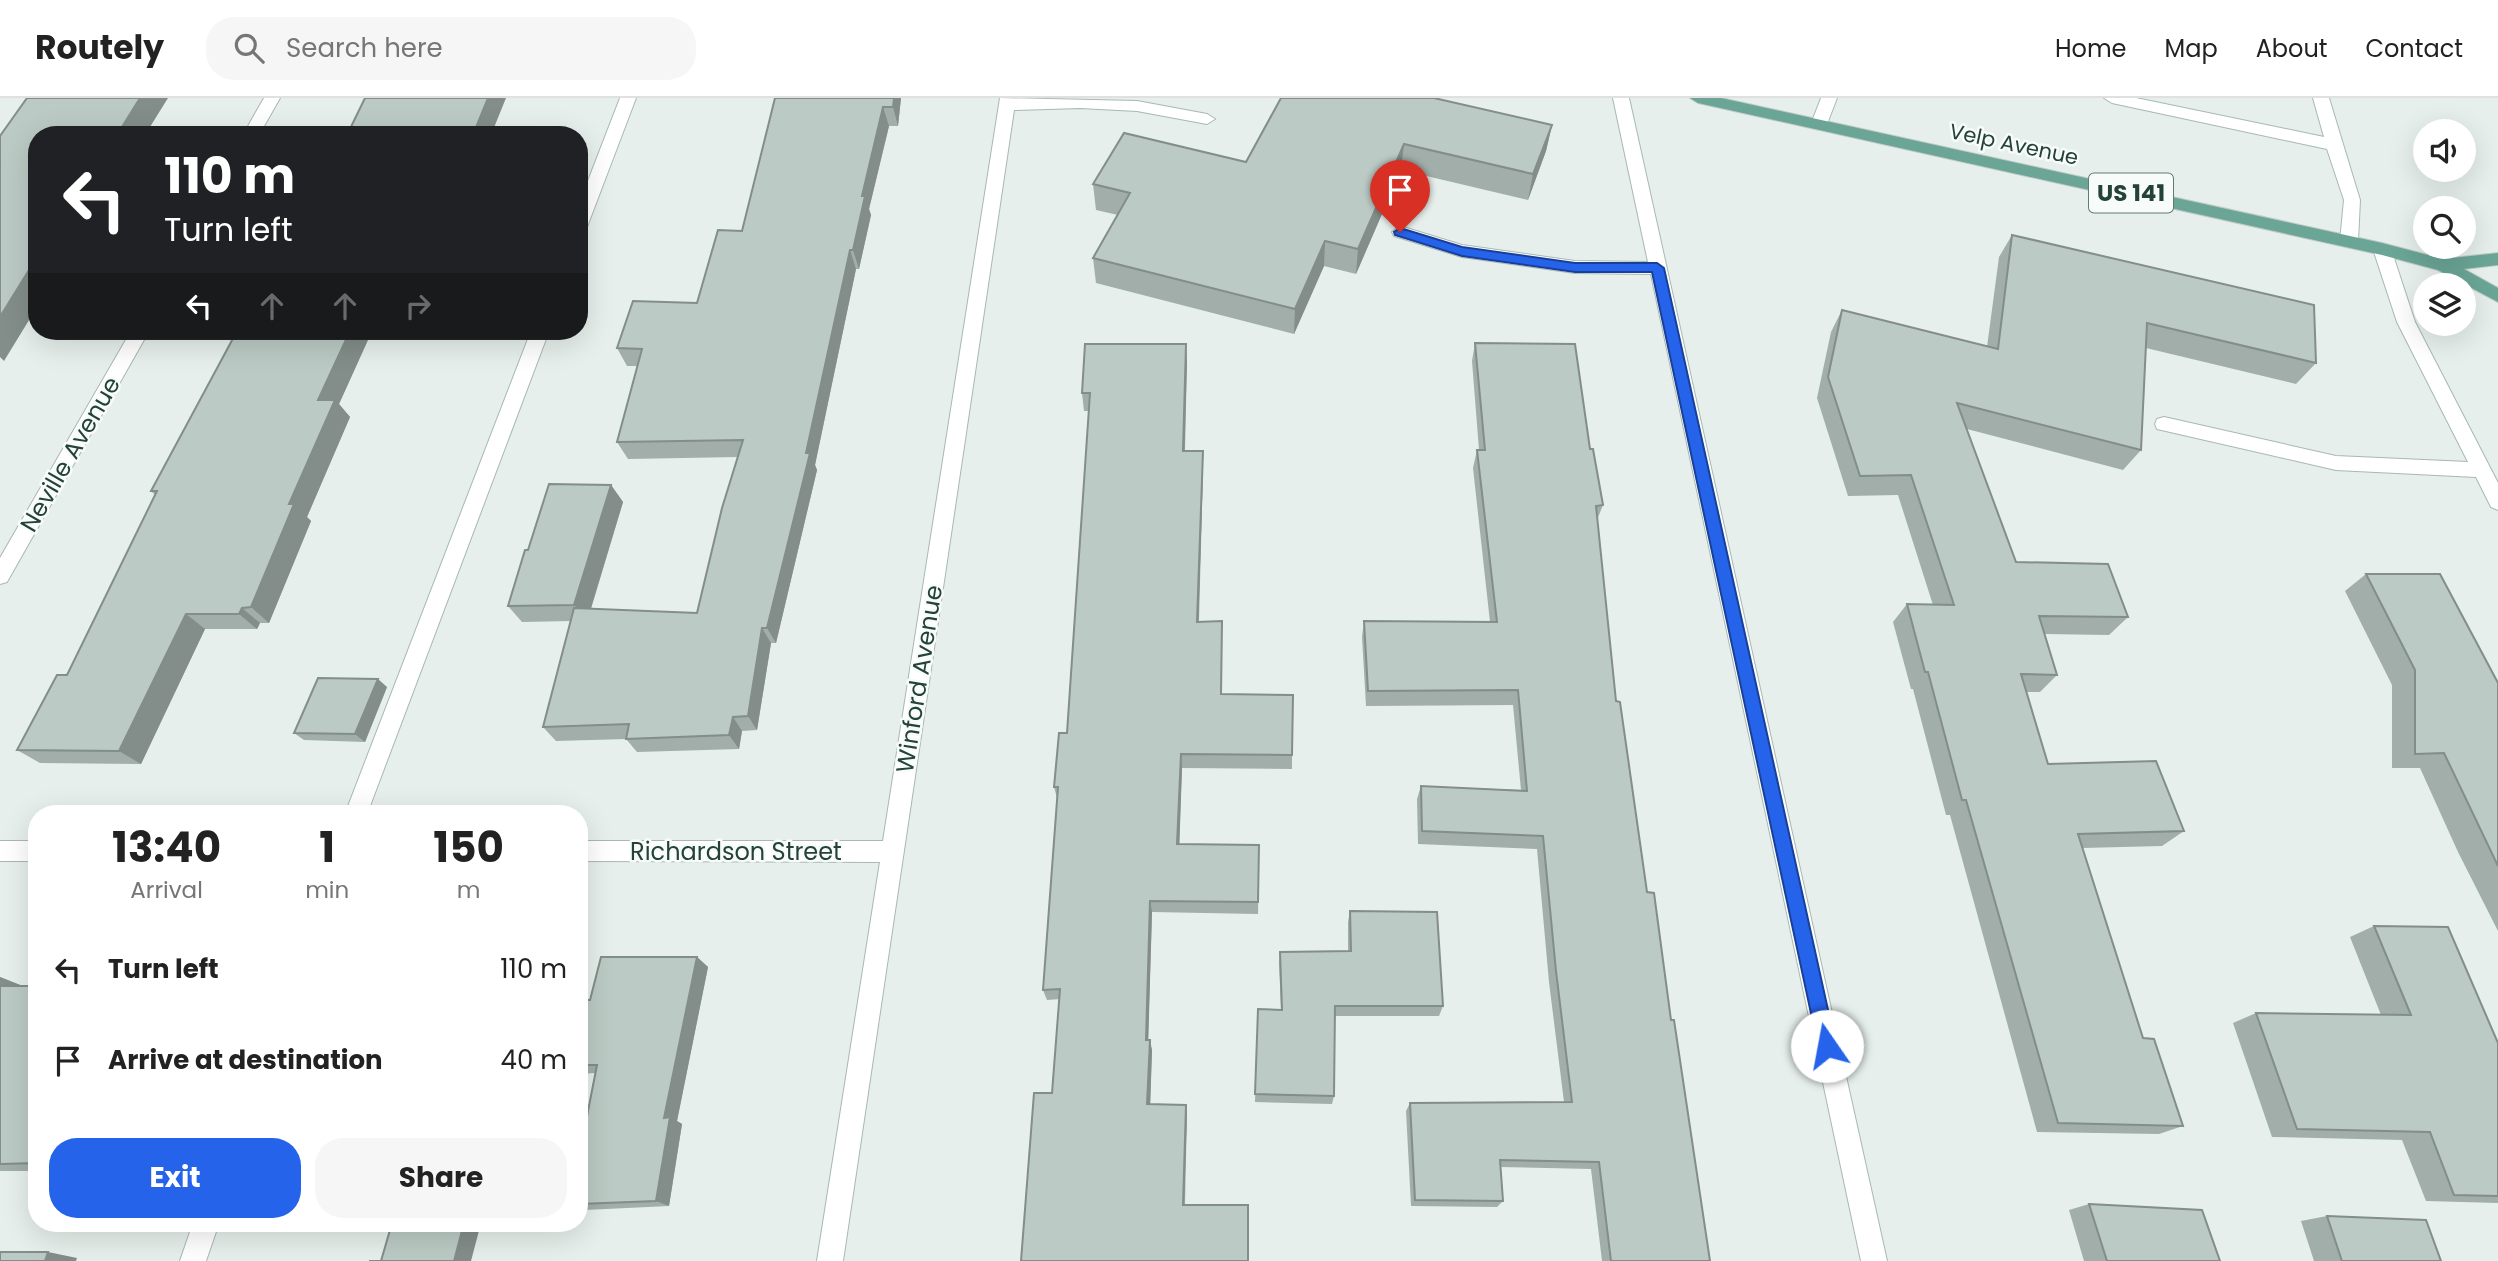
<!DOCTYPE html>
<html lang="en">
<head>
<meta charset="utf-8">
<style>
  :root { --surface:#fff; --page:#f6f6f6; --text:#222; --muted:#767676; --line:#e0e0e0; --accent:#2563eb }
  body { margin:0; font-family:Poppins,sans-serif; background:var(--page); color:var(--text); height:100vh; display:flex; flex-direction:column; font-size:26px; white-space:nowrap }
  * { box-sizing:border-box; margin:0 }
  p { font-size:23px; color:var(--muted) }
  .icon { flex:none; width:38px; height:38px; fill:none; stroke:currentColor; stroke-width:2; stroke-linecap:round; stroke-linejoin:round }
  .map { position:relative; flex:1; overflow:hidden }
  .details { position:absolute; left:28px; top:707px; width:560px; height:427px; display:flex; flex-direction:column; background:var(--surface); border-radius:28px; box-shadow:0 7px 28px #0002 }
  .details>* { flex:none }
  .banner { position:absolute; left:28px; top:28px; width:560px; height:214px; border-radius:28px; box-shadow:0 7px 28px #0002; background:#202124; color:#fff; overflow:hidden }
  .buttons { position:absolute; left:2413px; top:21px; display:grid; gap:14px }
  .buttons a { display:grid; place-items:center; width:63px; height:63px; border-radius:50%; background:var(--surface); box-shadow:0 7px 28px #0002; font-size:35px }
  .pin { position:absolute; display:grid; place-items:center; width:60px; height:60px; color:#fff; margin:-72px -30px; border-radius:50% 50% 50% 0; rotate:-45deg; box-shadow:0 0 7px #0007 }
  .pin .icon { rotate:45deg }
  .me { position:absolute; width:77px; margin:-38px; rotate:348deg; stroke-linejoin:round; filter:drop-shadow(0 0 5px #0008) }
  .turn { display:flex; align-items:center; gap:24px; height:147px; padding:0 21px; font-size:32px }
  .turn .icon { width:91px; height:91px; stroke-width:2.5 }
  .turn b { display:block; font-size:49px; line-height:60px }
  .lanes { display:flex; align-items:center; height:66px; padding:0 21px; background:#0003; justify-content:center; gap:35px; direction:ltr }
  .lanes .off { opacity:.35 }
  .eta { display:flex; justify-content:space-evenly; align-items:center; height:119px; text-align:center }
  .eta b { font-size:42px; font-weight:700; line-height:49px }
  .cta { display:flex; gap:14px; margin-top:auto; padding:14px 21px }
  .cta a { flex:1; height:80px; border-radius:28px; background:var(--accent); color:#fff; font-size:28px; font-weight:700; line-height:80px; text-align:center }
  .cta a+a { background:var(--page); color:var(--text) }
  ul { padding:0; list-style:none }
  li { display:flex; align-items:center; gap:21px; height:91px; padding:0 21px }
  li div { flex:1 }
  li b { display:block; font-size:26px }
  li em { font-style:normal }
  header { display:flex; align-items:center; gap:42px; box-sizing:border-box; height:98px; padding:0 35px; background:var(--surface); border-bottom:2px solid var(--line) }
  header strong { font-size:33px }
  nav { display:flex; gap:38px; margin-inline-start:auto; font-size:24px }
  .search { width:490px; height:63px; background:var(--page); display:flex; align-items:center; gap:18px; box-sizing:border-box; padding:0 24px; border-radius:28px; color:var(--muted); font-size:26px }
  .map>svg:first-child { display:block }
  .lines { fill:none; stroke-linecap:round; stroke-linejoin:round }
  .minor-casing { stroke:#a8b8b2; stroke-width:2 }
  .major-casing { stroke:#c2cac8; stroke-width:2 }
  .minor { fill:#fff; fill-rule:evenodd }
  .major { fill:#6aa596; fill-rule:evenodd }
  .wall { fill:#a1aea9 }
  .shaded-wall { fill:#838d89 }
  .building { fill:#bbcac4; stroke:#838d89; stroke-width:2 }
  .route { fill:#2563eb; stroke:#184099; stroke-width:2 }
  .labels { text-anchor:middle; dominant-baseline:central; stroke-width:5; stroke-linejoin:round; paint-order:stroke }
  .far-street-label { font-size:21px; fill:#24423a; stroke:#f7fbf9 }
  .shield { fill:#f7fbf9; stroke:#637a73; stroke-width:2 }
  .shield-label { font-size:23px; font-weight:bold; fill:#24423a }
  .street-label { font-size:24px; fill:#24423a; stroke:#f7fbf9 }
</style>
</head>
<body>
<header>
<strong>Routely</strong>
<div class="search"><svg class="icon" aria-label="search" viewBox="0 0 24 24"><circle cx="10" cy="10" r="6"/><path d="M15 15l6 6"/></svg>Search here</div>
<nav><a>Home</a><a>Map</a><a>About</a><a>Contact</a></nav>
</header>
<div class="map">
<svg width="2498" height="1163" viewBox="0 0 2498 1163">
  <rect width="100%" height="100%" fill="#e6efeb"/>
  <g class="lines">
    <defs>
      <path id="minor" d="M264 0H280L259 37H243Z
        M620 0H636L587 129 579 135V106Z
        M1000 0 1137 3 1207 16 1215 21 1207 26 1137 13 1080 10 1014 12 843 1163H817L880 764 579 763V743H883Z
        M1613 0H1629L1887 1163H1861L1651 176 1575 175 1462 159 1394 138 1392 134 1400 128 1462 147 1575 163 1648 164Z
        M1821 0H1837L1827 26 1819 31 1811 26Z
        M2104 0H2136L2324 39 2313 0H2329L2360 102 2358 143 2349 149 2340 143 2344 102 2327 51 2112 5Z
        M2382 145 2391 151 2415 224 2498 385V412L2491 409 2476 379 2336 372 2157 331 2155 326 2157 321 2164 319 2336 358 2468 364 2397 224 2373 151Z
        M131 233H149L7 484 0 486V460Z
        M531 233H549L367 716H345Z
        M0 743H37V763H0Z
        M193 1125H219L206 1163H180Z"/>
      <path id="major" d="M1690 0H1721L2382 145 2443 161 2498 155V167L2464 171 2498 190V204L2438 172 2382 157 1698 5Z"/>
    </defs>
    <use href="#minor" class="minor-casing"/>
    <use href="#major" class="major-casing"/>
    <use href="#minor" class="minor"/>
    <use href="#major" class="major"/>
  </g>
  <path class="wall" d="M775 0H901L898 28H889L869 111 871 117 859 171H856L815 367 817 372 776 545H771L757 632 742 633 739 651 637 654 626 641 556 643 543 629 571 523 522 524 508 508 528 452 611 387 623 404 591 511 697 515 738 359 628 361 617 344 637 268H627L617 250 697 205 742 133Z
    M1552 27 1546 53 1528 102 1401 72 1356 176 1324 168 1294 236 1096 185 1093 160 1118 117 1096 112 1093 86 1246 64Z
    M2012 137 2316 265 2296 286 2146 250 2141 352 2123 372 1967 331 2016 464 2128 519 2109 537 2044 536 2057 577 2040 594H2026L2048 666 2184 733 2162 748 2082 750 2143 940 2183 1028 2159 1036 2037 1034 1950 717H1946L1913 591H1911L1893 524 1907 506 1933 507 1898 397 1848 398 1817 300 1831 234 1842 212 1987 249 1999 159Z
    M237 233H372L339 306 350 319 307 419 311 423 269 525H260L257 531H205L141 666 40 665 17 652 67 577 155 397 151 393Z
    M1475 245 1590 351 1603 407 1597 422 1616 603 1647 794 1671 922 1710 1163H1602L1591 1071 1500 1069 1503 1103 1497 1109 1411 1108 1406 1013 1410 1005 1564 1004 1549 884 1537 751 1418 746 1417 701 1421 688 1521 692 1513 607 1366 608 1362 539 1364 523 1490 524 1473 370 1477 352H1479L1472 263Z
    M1187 263 1185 353H1203V370L1199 524 1222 523V596L1292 657V671L1182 670 1179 746 1259 747 1258 816 1152 814 1148 942 1152 952 1150 1006 1186 1007 1187 1015 1185 1107 1248 1163 1052 995 1060 901 1047 902 1043 892 1057 700 1054 689 1067 635 1089 313H1084L1082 295Z
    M2366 476 2498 585V833L2458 754 2420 670H2392V587L2345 493Z
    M387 589 365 644 304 642 294 635Z
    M1350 813 1443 908 1439 918H1335L1334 998 1332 1006 1255 1004 1258 911 1281 912 1279 865 1280 854 1348 853V824Z
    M2374 828 2498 945V1105L2426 1103 2402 1042 2272 1039 2233 925 2256 915 2381 917 2350 839Z
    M697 859 708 869 677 1023 682 1026 669 1108 585 1112 579 1110V1059L595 975 579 976V902H590Z
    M0 879 22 888H37V1073H0Z
    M2089 1106 2220 1163H2084L2069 1112Z
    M2327 1118 2441 1163H2314L2301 1123Z"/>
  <path class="shaded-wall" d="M140 0H168L145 37H117Z
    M488 0H506L491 37H473Z
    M894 0H901L898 28 893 9Z
    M883 9 889 28 869 111 871 117 859 171 853 152 862 98Z
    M1552 27 1546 53 1528 102 1533 76Z
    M1404 46 1401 72 1356 176 1358 151Z
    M1325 143 1324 168 1294 236 1295 211Z
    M850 152 856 171 815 367 817 372 776 545 767 530Z
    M37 159V209L4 263 0 259V219Z
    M350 233H372L339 306 350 319 307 419 311 423 269 525 251 509 289 406 318 302Z
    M1186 246 1187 263 1184 370 1183 353Z
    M1203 353V370L1198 539 1197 524Z
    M611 387 623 404 587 523 574 507Z
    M242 510 260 525 257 531 239 516Z
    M186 516 205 531 141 666 119 653Z
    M762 530 771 545 757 632 748 618Z
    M378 581 387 589 365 644 355 636Z
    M733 619 742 633 739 651 729 637Z
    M1181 656 1182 670 1179 758 1177 746Z
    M1150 803 1152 814 1148 952 1146 942Z
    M697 859 708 869 677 1023 682 1026 669 1108 656 1103 664 1020Z
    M0 879 23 888 0 891Z
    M1150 942 1152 952 1150 1014 1147 1006Z
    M1186 1007 1187 1015 1184 1113 1183 1107Z
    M464 1125H481L471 1163H454Z
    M48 1154 77 1160 76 1163H45Z"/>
  <path class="building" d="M27 0H140L117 37H37V159L0 219V38Z
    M365 0H488L473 37H336L337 35H348Z
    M775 0H894L893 9H883L862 98H865L853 152H850L806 355H810L767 530H762L748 618 733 619 729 637 626 641 629 626 543 629 574 510 697 515 722 410 743 342 617 344 642 251 617 250 633 203 697 205 718 132 742 133Z
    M1281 0H1434L1552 27 1533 76 1404 46 1358 151 1325 143 1295 211 1093 160 1130 95 1093 86 1124 35 1246 64Z
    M2012 137 2314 207 2316 265 2147 225 2141 352 1957 305 2016 464 2108 466 2128 519 2039 518 2057 577 2021 576 2048 666 2156 663 2184 733 2078 736 2143 940 2154 941 2183 1028 2058 1025 1966 702H1962L1928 574H1925L1907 506 1954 507 1911 377 1860 378 1828 279 1842 212 1998 251Z
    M237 233H350L318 302H335L289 406H294L251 509 242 510 239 516H186L119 653 17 652 57 577H67L157 393H151Z
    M1475 245 1575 246 1590 351H1593L1603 407 1596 408 1616 603 1620 604 1647 794 1654 795 1671 922H1674L1710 1163H1611L1599 1064 1500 1062 1503 1103 1415 1102 1410 1005 1572 1004 1556 873 1543 738 1422 733 1421 688 1527 693 1518 592 1368 593 1364 523 1497 524 1477 352H1485Z
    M1085 246H1186L1183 353H1203L1197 524 1222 523 1221 596 1293 597 1292 657 1181 656 1177 746 1259 747 1258 804 1150 803 1146 942H1150L1147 1006 1186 1007 1183 1107H1248V1163H1021L1034 995H1052L1060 891 1043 892 1058 689H1054L1059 635H1067L1090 295H1082Z
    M549 386 611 387 574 507 508 508 525 452H528Z
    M2366 476H2440L2498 585V768L2444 655 2415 656V572Z
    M318 580 378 581 355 636 294 635Z
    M1350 813 1437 814 1443 908H1335L1334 998 1255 996 1258 911 1282 912 1280 854 1351 853Z
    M2374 828 2448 829 2498 945V1098L2454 1097 2430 1034 2297 1031 2256 915 2411 917Z
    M601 859H697L664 1020 670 1019 656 1103 579 1106V1059L597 967H579V902H590Z
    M0 888H37V1065L0 1066Z
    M2089 1106 2202 1112 2220 1163H2107Z
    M2327 1118 2426 1122 2441 1163H2342Z
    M392 1125H464L454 1163H369H381Z
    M0 1154H48L45 1163H0Z"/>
  <path class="route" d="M1400 130 1462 149 1575 165H1657L1664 170 1836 948 1834 954 1827 957 1820 954 1818 948 1652 174H1575L1462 158 1395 137 1394 134Z"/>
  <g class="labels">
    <g class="far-street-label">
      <text transform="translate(2014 46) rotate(12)">Velp Avenue</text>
    </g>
    <rect class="shield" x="2089" y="75.5" width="84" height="39" rx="5"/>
    <g class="shield-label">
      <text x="2131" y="95">US 141</text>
    </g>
    <g class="street-label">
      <text transform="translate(70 356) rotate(-60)">Neville Avenue</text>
      <text transform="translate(919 581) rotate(-81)">Winford Avenue</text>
      <text x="736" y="753">Richardson Street</text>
    </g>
  </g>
</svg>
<div class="buttons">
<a><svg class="icon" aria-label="sound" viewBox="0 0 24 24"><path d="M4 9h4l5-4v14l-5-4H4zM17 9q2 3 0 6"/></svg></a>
<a><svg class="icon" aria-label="search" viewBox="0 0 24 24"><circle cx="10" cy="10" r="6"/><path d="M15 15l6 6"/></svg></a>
<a><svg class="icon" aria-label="layers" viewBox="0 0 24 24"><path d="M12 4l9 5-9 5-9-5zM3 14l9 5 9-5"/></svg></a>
</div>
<div class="pin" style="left:1400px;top:134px;background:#d93025"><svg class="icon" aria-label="arrive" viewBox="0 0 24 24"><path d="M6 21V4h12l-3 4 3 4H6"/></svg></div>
<svg class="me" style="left:1827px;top:948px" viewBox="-20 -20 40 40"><circle r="19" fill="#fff"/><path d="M0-13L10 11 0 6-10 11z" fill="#2563eb"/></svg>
<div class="banner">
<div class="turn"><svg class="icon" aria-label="left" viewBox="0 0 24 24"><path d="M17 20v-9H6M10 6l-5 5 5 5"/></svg><div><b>110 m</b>Turn left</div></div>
<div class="lanes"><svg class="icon" aria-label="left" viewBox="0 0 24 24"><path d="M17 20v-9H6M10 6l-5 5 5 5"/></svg><svg class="icon off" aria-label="ahead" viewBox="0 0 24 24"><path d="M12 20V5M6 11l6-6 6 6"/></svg><svg class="icon off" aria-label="ahead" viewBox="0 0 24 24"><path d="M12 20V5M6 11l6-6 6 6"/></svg><svg class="icon off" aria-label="right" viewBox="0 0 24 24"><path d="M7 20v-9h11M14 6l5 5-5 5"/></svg></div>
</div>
<section class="details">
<div class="eta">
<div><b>13:40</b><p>Arrival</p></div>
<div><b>1</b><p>min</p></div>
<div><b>150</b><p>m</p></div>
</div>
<ul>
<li><svg class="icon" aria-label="left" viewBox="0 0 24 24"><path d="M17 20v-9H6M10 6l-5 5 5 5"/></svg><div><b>Turn left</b></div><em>110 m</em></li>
<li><svg class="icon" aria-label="arrive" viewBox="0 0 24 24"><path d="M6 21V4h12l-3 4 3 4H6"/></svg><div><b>Arrive at destination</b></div><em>40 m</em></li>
</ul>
<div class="cta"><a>Exit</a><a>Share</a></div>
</section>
</div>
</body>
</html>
